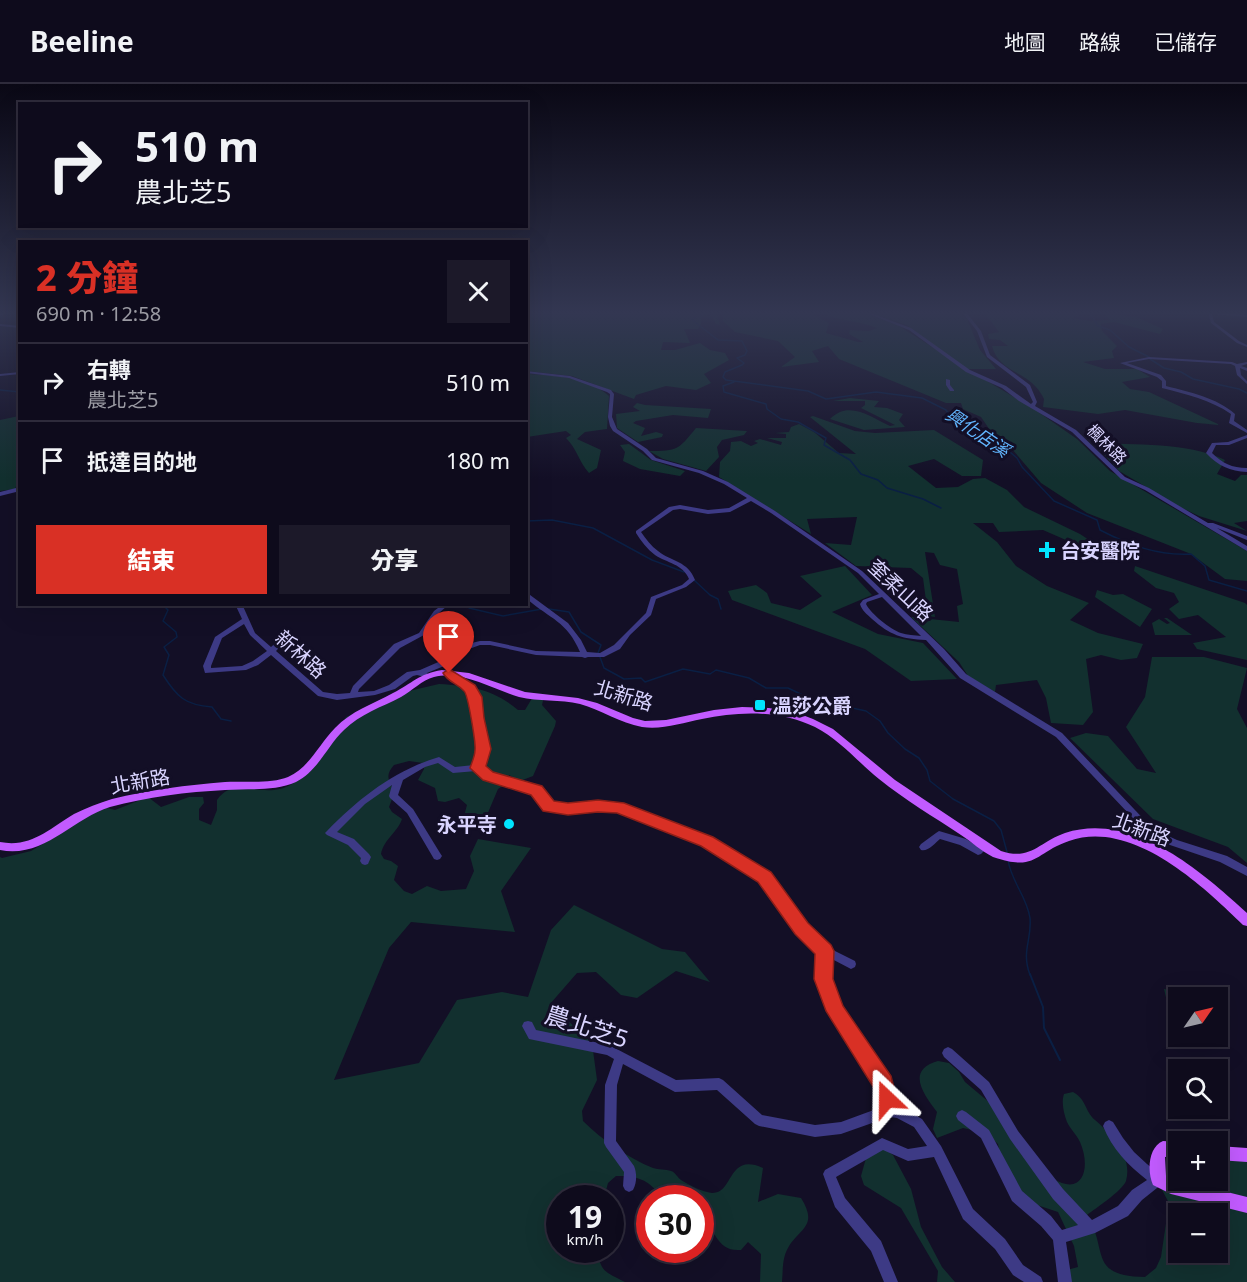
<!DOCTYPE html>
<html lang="zh-TW">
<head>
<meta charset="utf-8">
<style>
  :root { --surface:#0e0b1c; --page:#1c1929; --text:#f1f3f6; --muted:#9b9ba3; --line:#2e2b3b; --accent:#d93025 }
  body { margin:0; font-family:"Noto Sans","Noto Sans TC",sans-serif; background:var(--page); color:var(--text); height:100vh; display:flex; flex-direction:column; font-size:22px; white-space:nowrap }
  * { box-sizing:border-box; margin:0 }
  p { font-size:20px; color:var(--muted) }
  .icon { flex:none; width:33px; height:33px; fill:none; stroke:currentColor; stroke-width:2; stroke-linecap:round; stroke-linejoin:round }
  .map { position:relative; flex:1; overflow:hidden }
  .drawer { position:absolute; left:18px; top:156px; width:510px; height:366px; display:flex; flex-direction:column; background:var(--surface); border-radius:0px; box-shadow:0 6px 24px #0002,0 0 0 2px var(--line) }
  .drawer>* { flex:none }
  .top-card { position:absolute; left:18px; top:18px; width:510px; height:126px; border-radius:0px; box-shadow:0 6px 24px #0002,0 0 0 2px var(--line); background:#0e0b1c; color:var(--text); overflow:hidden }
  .needle { width:39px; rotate:56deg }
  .tools { position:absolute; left:1168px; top:903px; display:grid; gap:12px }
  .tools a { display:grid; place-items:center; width:60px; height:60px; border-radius:0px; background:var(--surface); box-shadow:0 6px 24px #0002,0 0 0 2px var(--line); font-size:30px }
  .speed { position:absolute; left:546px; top:1101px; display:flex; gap:12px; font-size:30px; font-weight:700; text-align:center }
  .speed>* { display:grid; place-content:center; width:78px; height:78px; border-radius:50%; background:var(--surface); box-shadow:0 6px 24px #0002,0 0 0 2px var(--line); line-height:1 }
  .speed small { font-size:15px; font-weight:400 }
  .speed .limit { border:9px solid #d22; background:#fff; color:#111 }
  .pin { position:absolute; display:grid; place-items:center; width:51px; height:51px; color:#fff; margin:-62px -26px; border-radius:50% 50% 50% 0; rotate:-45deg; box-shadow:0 0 6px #0007 }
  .pin .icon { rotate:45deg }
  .me { position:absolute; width:66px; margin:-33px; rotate:337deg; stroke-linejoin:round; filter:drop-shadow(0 0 4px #0008) }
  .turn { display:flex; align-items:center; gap:21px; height:126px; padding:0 18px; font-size:27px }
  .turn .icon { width:78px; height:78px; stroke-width:2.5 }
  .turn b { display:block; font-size:42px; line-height:51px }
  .round { display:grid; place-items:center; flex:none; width:63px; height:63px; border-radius:0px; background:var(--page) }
  .headline { display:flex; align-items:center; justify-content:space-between; height:102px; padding:0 18px }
  h1 { font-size:36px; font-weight:800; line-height:45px; color:var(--accent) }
  .button { display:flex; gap:12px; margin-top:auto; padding:12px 18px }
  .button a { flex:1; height:69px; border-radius:0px; background:var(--accent); color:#fff; font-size:24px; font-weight:800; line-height:69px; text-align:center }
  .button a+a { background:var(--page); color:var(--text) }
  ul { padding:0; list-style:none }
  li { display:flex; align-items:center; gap:18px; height:78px; padding:0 18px; border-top:2px solid var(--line) }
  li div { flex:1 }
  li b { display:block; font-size:22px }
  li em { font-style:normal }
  header { display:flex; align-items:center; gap:36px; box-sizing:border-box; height:84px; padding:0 30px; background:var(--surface); border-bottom:2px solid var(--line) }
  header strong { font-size:28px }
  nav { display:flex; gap:33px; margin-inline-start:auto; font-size:21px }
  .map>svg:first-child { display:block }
  .green { fill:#12302f; fill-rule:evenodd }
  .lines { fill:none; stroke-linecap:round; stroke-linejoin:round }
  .stream-far1 { stroke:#0a1f44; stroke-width:1.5 }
  .stream { stroke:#0a1f44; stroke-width:2 }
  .minor { fill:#3d3a85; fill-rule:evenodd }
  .major { fill:#c25bff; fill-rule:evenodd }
  .route { fill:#d93025; stroke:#8d1f18; stroke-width:1.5 }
  .poi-dot { fill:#00e5ff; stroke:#130f26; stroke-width:2 }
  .labels { text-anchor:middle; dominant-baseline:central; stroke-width:6; stroke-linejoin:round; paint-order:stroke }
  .far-street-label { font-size:16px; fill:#d9d4ff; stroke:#130f26 }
  .far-water-label { font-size:18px; font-style:italic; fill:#62b6ff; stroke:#130f26 }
  .poi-label { font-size:20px; font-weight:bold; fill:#d9d4ff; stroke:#130f26; text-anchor:start }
  .street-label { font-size:20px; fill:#d9d4ff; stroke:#130f26 }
  .near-street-label { font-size:24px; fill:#d9d4ff; stroke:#130f26 }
</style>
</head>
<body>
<header>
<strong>Beeline</strong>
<nav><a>地圖</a><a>路線</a><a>已儲存</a></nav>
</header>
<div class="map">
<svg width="1247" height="1198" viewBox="0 0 1247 1198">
  <rect width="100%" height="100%" fill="#130f26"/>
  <path class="green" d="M527 228H716L720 241 716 240 711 230 701 232V240L698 245H684L690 259 663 258 661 266H675L700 259 710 266 725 269 729 276 704 290 711 299 696 306 666 302 636 311 634 315 572 292 527 287Z
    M723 228H808L829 239 826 249 858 258H863L849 250 850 246 869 247 877 244C858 236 837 237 820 228H863L899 242 951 275 907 241 868 228H957L967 235 980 266 996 285H967L1034 325 1077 355 1110 387 1247 467V497L1225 495 1191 470 1087 429 1041 399 1012 365 982 354 994 352 981 333 963 325 961 319H946L839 275 828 262 812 267 819 278 781 283 795 273 778 257 735 248 723 237Z
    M984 228H1073L1079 232 1073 234 1089 237 1110 236 1104 229 1136 233 1163 245 1160 250 1114 238 1101 240 1102 247 1117 262 1112 267 1114 274 1083 278 1105 285H1137L1150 293 1122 298 1130 305 1149 308 1220 341 1197 339 1125 326 1098 330 1043 323 1044 315C1042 311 1039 306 1036 303 1022 287 998 286 992 262H1008L1000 256 989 255 988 250 999 248Z
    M527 290C552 291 589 293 609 312L607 345 585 348 577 355 601 366 597 384 589 389C579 378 577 365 566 354L571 351 566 347 527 353V320L529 318 527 317Z
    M850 314 879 317 874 323 887 324 903 330 899 336 905 343 864 346 830 335C849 316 870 333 890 342L895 341 861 324 865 321V317H833Z
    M637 319 645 321 711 325 708 334 673 331 636 337 633 339 645 344 641 352 656 348 663 350 662 353 638 358 617 344 616 330 640 327 633 323Z
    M19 332V395L15 405 0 407V336Z
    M813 332 855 347 875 349 934 346 983 376 981 392H962L934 375 908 382 936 404 958 403 973 395 985 394 1007 406 1024 423 1080 450 1118 475 1114 477 1043 446 999 448 993 439H973L997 458 1016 482 1047 502 1089 519 1070 536 1098 549 1143 560 1137 574 1121 576 1101 571 1086 575 1093 628 1083 641 1051 639 1046 614 1037 596 996 601 995 608 968 592 959 578 911 533 959 538 957 522 963 520 957 485 940 481 934 469 925 468 935 533 928 532 923 494 911 484 856 482 825 459 851 461 857 433 807 435 811 450 719 393 720 378 730 367 731 358 741 357 751 362 758 359 754 357 760 355 781 361 782 358 767 354H786V350L775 349 789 348 791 343 799 340 814 348 839 369 856 370 810 333Z
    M696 344 747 347 744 351 722 356 717 363 719 373 706 387 663 375 649 367C678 367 678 366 696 344Z
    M1094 359C1134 361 1188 358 1225 376L1217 390 1235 397 1241 391H1247V437L1234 439 1247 447 1199 432 1180 423 1119 387Z
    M629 360 651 376 685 387 680 392 640 385 623 377 625 368 620 361Z
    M845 482 872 511 832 528 878 550 923 559 957 595 911 597 865 565 732 516 728 507 756 501 767 509 771 519 800 526 822 512 800 492Z
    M1135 482 1245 519 1247 521V576L1197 565 1193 559 1226 553 1198 531 1179 535 1169 525 1179 518 1174 509 1156 504 1134 487Z
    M1097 506 1113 511 1123 510 1152 525 1140 543 1095 513Z
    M1164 534H1167L1192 551H1155L1152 539 1159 535 1167 540 1170 539Z
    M1152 573H1204L1247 584 1237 625 1247 644V779L1228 763 1153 735 1070 654 1086 649 1108 652 1137 685 1156 689 1126 643 1145 613Z
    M439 600C472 602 493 605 518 626H525L534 611 540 610 544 612 542 621 556 637 555 642 533 692 520 697 509 691 504 701 498 705 484 738 477 739 463 736 467 721 459 714 445 718 438 717 435 704 418 696 424 685 423 679 409 677 394 681C385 691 388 696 395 707L389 723 392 728 402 735C398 748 384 755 381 770L384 775 391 777 398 782 394 796 404 807 412 810 427 802 441 807 466 805 474 787 470 772 478 755 531 764 501 807 515 848 411 838 389 864 334 996 419 979 457 916 502 908 528 913 551 846 574 821 662 865 685 868 710 898 676 887 637 914 621 911 596 888 577 889 550 920 592 959 597 996 582 1027 583 1037C602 1056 628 1074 653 1084 658 1086 666 1085 671 1087 675 1088 678 1094 681 1096 689 1101 702 1108 712 1109 734 1110 727 1068 763 1084L758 1118 778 1110 801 1114C819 1143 799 1144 788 1164 782 1174 783 1187 782 1198H760L761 1170 748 1158 741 1166C716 1168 716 1145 701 1132L700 1114H662C650 1096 637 1091 616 1092L608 1099 604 1114H560V1166H597C601 1189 606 1188 625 1198H0V773L2 774 31 767 103 723 115 726 148 713 161 723 189 713H203L204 719 199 725V736L211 741 217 726V716C236 689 262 718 292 700L335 654 346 633 409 607Z
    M1164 905 1201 913 1179 914V933L1170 930Z
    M938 977 949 979 959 988 965 998 996 1024 1052 1094C1084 1114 1091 1083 1080 1058 1077 1051 1070 1045 1067 1038 1064 1030 1061 1019 1064 1010L1073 1008C1087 1016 1084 1026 1095 1036 1111 1050 1133 1072 1126 1097 1122 1107 1096 1124 1087 1131 1109 1166 1087 1192 1145 1193L1156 1184 1161 1173 1169 1119 1161 1104 1169 1075 1179 1072V1096H1218V1074L1247 1076V1198H1061L1067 1186 1078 1183 1074 1162 1058 1128 1034 1120 1023 1112 1001 1078 998 1060 986 1049 963 1044 937 1054 933 1045 937 1028C924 1011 905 986 938 977ZM1179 1130H1218V1168H1179Z
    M883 1064 893 1071 911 1105 921 1143 942 1183 955 1198H937L938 1187 901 1124 864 1101 861 1092 866 1074Z"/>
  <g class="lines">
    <path class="stream-far1" d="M709 228 691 235 718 256 742 257 747 267 745 271 737 274 744 279 742 281 725 288 723 293 726 296 808 307 826 315 876 308 922 314 946 326 952 335 980 345 976 350 1004 363 1017 374 1022 383 1054 417 1097 436 1100 446C1129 461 1158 472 1191 470L1205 482 1209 496 1247 507
      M1094 228 1091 230 1098 242 1110 246 1129 263 1149 273
      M1150 275 1164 284 1181 288 1193 295 1239 305 1247 309
      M734 298 723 302 724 308 766 320 767 325 781 335 798 338 826 354 824 361 850 376 861 390 878 396 887 404 923 415 941 424
      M0 306 20 308
      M526 437 552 436 593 444 652 476 684 488
      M694 496 710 511 718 515 721 525
      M162 520 168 526 163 537 176 548 177 553 164 563 169 571 163 591C177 613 185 621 212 623L221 635 231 637
      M467 520 469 524 503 532 542 525
      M549 525 569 528 581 548 601 561 598 569
      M600 573 604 584 624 595 641 594 645 598 683 585 710 590 716 586 749 594 766 604H788L811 615 866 627 880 637 888 649 905 665 919 674 927 686 930 697 953 715 994 737 1001 746 1007 768
      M1008 776C1011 797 1027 813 1030 834 1032 857 1021 866 1030 891"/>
    <path class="stream" d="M1030 890 1043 923 1044 944 1060 976"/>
    <path class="minor" d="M3 228H7L0 232V229Z
      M864 228H868L911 244 970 286 1006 302 1031 320 1033 318 1026 303 987 273 977 247 962 228H966L981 247 990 271 1030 301 1037 318 1035 322 1076 346 1125 393 1149 404 1208 439H1213L1247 452V456L1217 444 1247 462V467L1145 406 1121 395 1072 348 1019 317 1002 304 966 288 909 246Z
      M1208 228 1247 231V233L1212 230 1214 238 1239 257 1247 261V263L1237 259 1211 239Z
      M0 240 20 242V244L0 242Z
      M19 251H20V257L18 256Z
      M1149 273 1232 278 1237 280 1247 278V280L1241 282 1247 284V287L1240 284 1241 291 1247 297V300L1237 291 1235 282 1231 280 1149 275 1127 279 1161 291 1166 297V302C1190 308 1217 314 1235 330L1234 337 1247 346V349L1229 339 1231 330C1211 316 1186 310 1162 304V297L1157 293 1120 279Z
      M526 287 570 292 611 306 614 310 612 333 617 345 647 365 656 374 703 387 728 398 775 427 862 487 944 565 966 590 1062 649 1153 745 1177 756 1227 772 1247 783V792L1220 778 1170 761 1147 749 1056 653 960 594 926 556C902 555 890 551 872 535 867 530 862 527 860 520L863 516 879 510 858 489 771 429 751 417 730 428 708 430 680 425 673 426 641 448C646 455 651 462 658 467 672 478 688 477 695 496L686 503 656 515 651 531 630 551 620 565 604 573H588L585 574 582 573 536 571 490 561H480L469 565 456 571 449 580 427 589 429 591 428 593H425L417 591 413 592 395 605 375 611 337 616 318 612 271 571 258 581 246 586 205 589 203 582 215 553 242 535 235 520H242L255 549 271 563 285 551H289L291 552 289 553 276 567 323 608 337 610 350 609 353 602 394 560 419 549 434 527 442 521 446 520 447 522 439 529 424 551 400 564 359 605 358 608 374 607 389 601 407 588 420 586 443 576 450 567 463 561 480 557H490L536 567 580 568C567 537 550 535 527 515L526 508 568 539 581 556 587 568 600 569 614 561 646 529 651 513 682 501 689 495C683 480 667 479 655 471 647 465 641 457 636 449V447L669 423 680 421 708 426 729 424 747 414 724 400 699 389 652 376 643 367 613 347 610 342 608 333 610 310 607 308 569 294 526 289ZM882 513 921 552C915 551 907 551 901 549 890 545 871 530 866 520L867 518ZM244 540 250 551 267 567 253 577 242 582 211 584V582L222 554Z
      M20 288V290L0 292V290Z
      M946 295 950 296V301L954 306V307H950L946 301Z
      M1247 351V354L1229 361H1216L1212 369C1222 379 1232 384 1247 384V388C1230 387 1218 382 1206 369L1212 359 1228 358Z
      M20 403V407L0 412V408Z
      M446 587H452C458 595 469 597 474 605 480 614 488 653 487 665 487 671 484 677 482 683L491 690 540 704 552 719 569 722 598 719 618 720 710 754 767 790 805 841 829 864 855 877 856 880 855 883 851 885 830 874 828 895 839 924 888 996 893 1015 891 1021 902 1024 922 1035 941 1062 973 1125 1005 1155 1023 1181 1041 1193 1043 1198H1024L1013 1191 995 1165 963 1135 934 1073 908 1077 883 1066 836 1093 845 1114 881 1157 898 1198H884L871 1167 835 1123 823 1090 825 1086 882 1054 908 1065 927 1062 914 1043 897 1034 885 1032 875 1038 841 1050 815 1053 759 1042 755 1040 717 1006 675 1008 623 980 617 1001 616 1057 634 1082C637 1089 637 1099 633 1106L629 1108 625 1106 623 1102 624 1088 606 1063 604 1059 605 1001 614 975 607 971 529 955 522 942 524 938 528 937 532 938 536 946 609 961 676 996 719 994 723 996 762 1031 815 1041 841 1038 871 1027 879 1022 881 1015 879 1002 830 927 818 895 820 869 797 847 761 796 704 760 617 726 598 725 569 728 549 725 546 724 534 708 485 694 476 687 453 689 438 679 425 683 403 696 398 711 413 725 440 769 442 772 440 775 437 776 434 775 407 729 390 714 389 712 392 701 365 720 337 748 354 755 369 770 371 773 368 780 365 781 362 780 360 777 361 774 348 761 327 751 325 749 327 747C359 714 395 686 439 673L455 683 474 681C476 675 479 669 479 663 479 652 473 615 467 607 463 600 452 598 445 589Z
      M939 747 966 755 977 762 984 758 987 759 989 762 981 770 978 771 960 761 940 755C935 759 928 768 921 766L919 763 921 760 936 749Z
      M948 963 952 965 989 998 1018 1047 1063 1105 1092 1136 1118 1122 1132 1106 1147 1096C1128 1081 1112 1065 1103 1042L1105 1038 1109 1036 1113 1038 1123 1054 1134 1068 1147 1080 1162 1092 1164 1096 1162 1100 1142 1116 1128 1132 1095 1149 1066 1158 1072 1198H1058L1053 1156 1041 1142 1012 1117 981 1054 958 1036 956 1032 958 1028 962 1026 966 1028 989 1046 1022 1107 1051 1132 1062 1146 1078 1141 1053 1115 1010 1055 981 1006 944 973 942 969 944 965Z"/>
    <path class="major" d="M442 586 469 589 525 608 578 614 597 619 633 634 645 637 666 636 714 626 742 623 769 624 800 630 813 635 833 645 895 696 1001 767C1031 777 1039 758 1065 749 1133 727 1201 787 1247 829V842L1243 841C1202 801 1132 735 1069 757 1034 769 1037 788 993 773 981 767 972 758 961 751 934 733 905 716 879 695 858 678 840 656 815 643 780 626 739 627 702 635 682 639 662 646 642 643 620 639 601 626 580 620 560 615 539 618 519 613 492 605 463 586 434 593 422 596 412 607 401 613 382 623 360 630 344 646 327 662 318 687 296 698 274 708 248 704 225 706 187 708 147 713 110 723 72 735 43 775 0 766V758C31 764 49 745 74 730 86 724 99 719 112 715 149 706 187 701 225 698 243 697 271 700 288 693 310 683 319 660 335 644 351 627 373 620 393 609 413 599 418 590 442 586Z
      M1163 1057 1179 1058V1072L1165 1073 1166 1092 1179 1096 1247 1113V1129L1171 1110 1153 1101C1147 1088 1148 1063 1163 1057Z
      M1218 1062 1247 1064V1078L1218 1076Z"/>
  </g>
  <linearGradient id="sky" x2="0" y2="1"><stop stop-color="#0a0815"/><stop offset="0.58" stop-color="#333752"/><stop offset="1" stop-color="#333752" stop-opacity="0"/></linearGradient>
  <rect width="1247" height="395" fill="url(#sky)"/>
  <path class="route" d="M449 585 475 601 482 613 484 634 491 665 486 682 493 688 542 702 554 717 568 719 598 716 624 719 713 753 771 788 808 839 831 861 834 867 833 895 843 922 891 992 897 1015 894 1022 887 1025 879 1022 874 1004 826 927 814 895 815 870 795 850 758 798 701 762 617 729 598 728 568 731 543 727 531 711 483 696 470 684C472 678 475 672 475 666 476 660 468 610 464 607 457 599 449 599 443 589Z"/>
  <g class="poi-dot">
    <path d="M1044 457h6v6h6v6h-6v6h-6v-6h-6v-6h6z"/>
    <rect x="754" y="615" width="12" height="12" rx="3"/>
    <circle cx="509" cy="740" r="6"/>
  </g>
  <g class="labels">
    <g class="far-street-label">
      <text transform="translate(1107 360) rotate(45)">楓林路</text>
    </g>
    <g class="far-water-label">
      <text transform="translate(978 348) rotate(34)">興化店溪</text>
    </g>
    <g class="poi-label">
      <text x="1060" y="466">台安醫院</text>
      <text x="772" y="621">溫莎公爵</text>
      <text x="497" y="740" text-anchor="end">永平寺</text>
    </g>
    <g class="street-label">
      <text transform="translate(901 506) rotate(43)">奎柔山路</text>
      <text transform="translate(301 570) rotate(42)">新林路</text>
      <text transform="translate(624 611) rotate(17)">北新路</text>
      <text transform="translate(140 697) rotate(-10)">北新路</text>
      <text transform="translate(1142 745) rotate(20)">北新路</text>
    </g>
    <g class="near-street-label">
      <text transform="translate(587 942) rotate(18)">農北芝5</text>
    </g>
  </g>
</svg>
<div class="tools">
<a><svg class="needle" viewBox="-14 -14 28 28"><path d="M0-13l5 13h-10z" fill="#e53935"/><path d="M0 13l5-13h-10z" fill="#9b9ba3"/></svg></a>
<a><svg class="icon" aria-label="search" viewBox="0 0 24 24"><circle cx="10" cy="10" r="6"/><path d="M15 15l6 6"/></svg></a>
<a>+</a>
<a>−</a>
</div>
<div class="speed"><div>19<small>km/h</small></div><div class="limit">30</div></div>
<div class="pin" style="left:449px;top:589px;background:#d93025"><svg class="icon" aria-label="arrive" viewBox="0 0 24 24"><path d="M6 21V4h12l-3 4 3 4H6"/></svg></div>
<svg class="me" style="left:887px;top:1015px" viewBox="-20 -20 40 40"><path d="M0-17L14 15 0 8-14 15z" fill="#d93025" stroke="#fff" stroke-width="4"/></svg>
<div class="top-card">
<div class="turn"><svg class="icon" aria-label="right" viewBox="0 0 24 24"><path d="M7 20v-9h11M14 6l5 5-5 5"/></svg><div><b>510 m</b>農北芝5</div></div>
</div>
<section class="drawer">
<div class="headline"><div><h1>2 分鐘</h1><p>690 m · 12:58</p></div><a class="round"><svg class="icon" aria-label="close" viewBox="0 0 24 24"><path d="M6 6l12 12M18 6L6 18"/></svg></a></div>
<ul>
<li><svg class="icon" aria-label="right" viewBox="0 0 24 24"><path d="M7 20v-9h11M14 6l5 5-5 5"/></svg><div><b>右轉</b><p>農北芝5</p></div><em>510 m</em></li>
<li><svg class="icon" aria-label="arrive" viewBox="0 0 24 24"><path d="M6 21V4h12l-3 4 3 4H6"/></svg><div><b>抵達目的地</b></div><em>180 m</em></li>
</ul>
<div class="button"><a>結束</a><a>分享</a></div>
</section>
</div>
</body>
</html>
